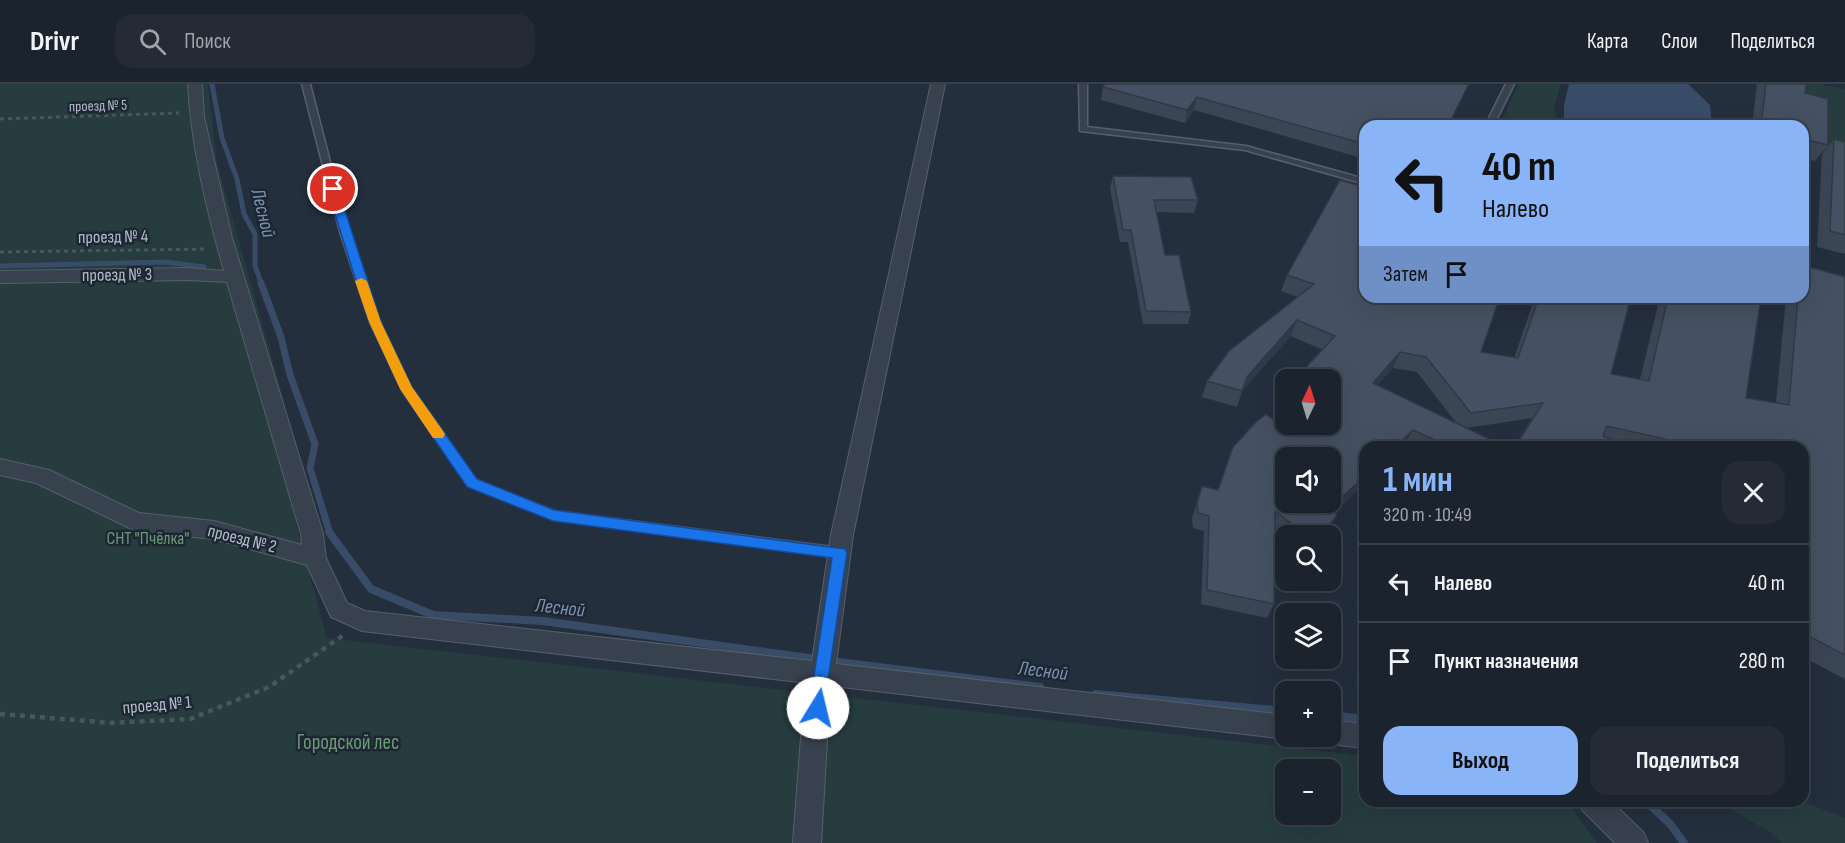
<!DOCTYPE html>
<html lang="ru">
<head>
<meta charset="utf-8">
<style>
  :root { --surface:#1b232e; --page:#242b36; --text:#f1f3f6; --muted:#a0a4aa; --line:#39404a; --accent:#8ab4f8 }
  body { margin:0; font-family:"Sofia Sans Condensed",sans-serif; background:var(--page); color:var(--text); height:100vh; display:flex; flex-direction:column; font-size:22px; white-space:nowrap }
  * { box-sizing:border-box; margin:0 }
  p { font-size:20px; color:var(--muted) }
  .icon { flex:none; width:33px; height:33px; fill:none; stroke:currentColor; stroke-width:2; stroke-linecap:round; stroke-linejoin:round }
  .map { position:relative; flex:1; overflow:hidden }
  .sheet { position:absolute; left:1359px; top:357px; width:450px; height:366px; display:flex; flex-direction:column; background:var(--surface); border-radius:18px; box-shadow:0 6px 24px #0002,0 0 0 2px var(--line) }
  .sheet>* { flex:none }
  .hud { position:absolute; left:1359px; top:36px; width:450px; height:183px; border-radius:18px; box-shadow:0 6px 24px #0002,0 0 0 2px var(--line); background:#8ab4f8; color:#111; overflow:hidden }
  .needle { width:39px; rotate:4deg }
  .fabs { position:absolute; left:1275px; top:285px; display:grid; gap:12px }
  .fabs a { display:grid; place-items:center; width:66px; height:66px; border-radius:12px; background:var(--surface); box-shadow:0 6px 24px #0002,0 0 0 2px var(--line); font-size:30px }
  .pin { position:absolute; display:grid; place-items:center; width:51px; height:51px; color:#fff; margin:-26px; border:3px solid #fff; border-radius:50%; box-shadow:0 2px 6px #0007 }
  .me { position:absolute; width:66px; margin:-33px; rotate:9deg; stroke-linejoin:round; filter:drop-shadow(0 0 4px #0008) }
  .turn { display:flex; align-items:center; gap:21px; height:126px; padding:0 24px; font-size:27px }
  .turn .icon { width:78px; height:78px; stroke-width:2.5 }
  .turn b { display:block; font-size:42px; line-height:51px }
  .then { display:flex; align-items:center; height:57px; padding:0 24px; background:#0003; gap:12px; font-size:22px }
  .round { display:grid; place-items:center; flex:none; width:63px; height:63px; border-radius:18px; background:var(--page) }
  .headline { display:flex; align-items:center; justify-content:space-between; height:102px; padding:0 24px }
  h1 { font-size:36px; font-weight:700; line-height:45px; color:var(--accent) }
  .primary-button { display:flex; gap:12px; margin-top:auto; padding:12px 24px }
  .primary-button a { flex:1; height:69px; border-radius:18px; background:var(--accent); color:#111; font-size:24px; font-weight:700; line-height:69px; text-align:center }
  .primary-button a+a { background:var(--page); color:var(--text) }
  ul { padding:0; list-style:none }
  li { display:flex; align-items:center; gap:18px; height:78px; padding:0 24px; border-top:2px solid var(--line) }
  li div { flex:1 }
  li b { display:block; font-size:22px }
  li em { font-style:normal }
  header { display:flex; align-items:center; gap:36px; box-sizing:border-box; height:84px; padding:0 30px; background:var(--surface); border-bottom:2px solid var(--line) }
  header strong { font-size:28px }
  nav { display:flex; gap:33px; margin-inline-start:auto; font-size:21px }
  .search { width:420px; height:54px; background:var(--page); display:flex; align-items:center; gap:15px; box-sizing:border-box; padding:0 21px; border-radius:18px; color:var(--muted); font-size:22px }
  .map>svg:first-child { display:block }
  .green { fill:#263c3f; fill-rule:evenodd }
  .water { fill:#394c67 }
  .lines { fill:none; stroke-linecap:round; stroke-linejoin:round }
  .stream-far2 { stroke:#394c67; stroke-width:5 }
  .stream-far1 { stroke:#394c67; stroke-width:7 }
  .stream { stroke:#394c67; stroke-width:8 }
  .lane-casing { stroke:#565f6c; stroke-width:3 }
  .street-casing { stroke:#565f6c; stroke-width:2 }
  .path-far1 { stroke:#44595c; stroke-width:3; stroke-dasharray:4 4; stroke-linecap:butt }
  .path { stroke:#44595c; stroke-width:4.5; stroke-dasharray:5 5; stroke-linecap:butt }
  .lane { fill:#38414e; fill-rule:evenodd }
  .street { fill:#38414e; fill-rule:evenodd }
  .wall { fill:#3b4654; fill-rule:evenodd }
  .shaded-wall { fill:#303945 }
  .building { fill:#455162; stroke:#303945; stroke-width:1.5; fill-rule:evenodd }
  .route { fill:#1a73e8; stroke:#114b97; stroke-width:1.5 }
  .slow { fill:#f59e0b }
  .labels { text-anchor:middle; dominant-baseline:central; stroke-width:5; stroke-linejoin:round; paint-order:stroke }
  .far-street-label { font-size:15px; fill:#b4bcc9; stroke:#1d2633 }
  .street-label { font-size:18px; fill:#b4bcc9; stroke:#1d2633 }
  .park-label { font-size:18px; fill:#6b9a76; stroke:#1d2633 }
  .water-label { font-size:20px; font-style:italic; fill:#7c92b1; stroke:#1d2633 }
  .near-park-label { font-size:21px; fill:#6b9a76; stroke:#1d2633 }
</style>
</head>
<body>
<header>
<strong>Drivr</strong>
<div class="search"><svg class="icon" aria-label="search" viewBox="0 0 24 24"><circle cx="10" cy="10" r="6"/><path d="M15 15l6 6"/></svg>Поиск</div>
<nav><a>Карта</a><a>Слои</a><a>Поделиться</a></nav>
</header>
<div class="map">
<svg width="1845" height="759" viewBox="0 0 1845 759">
  <rect width="100%" height="100%" fill="#242f3e"/>
  <path class="green" d="M0 0H208L217 79 292 346 296 440 327 554 1365 672V717H1560L1569 720 1597 759H0ZM1286 686H1330V730H1286Z
    M1519 0H1561L1554 23 1558 42H1499Z
    M1799 0H1819L1845 5V72L1821 66 1800 24Z
    M1718 717H1802L1845 734V759H1782L1773 750Z"/>
  <path class="water" d="M1569 0H1688L1710 21 1712 42H1564V21Z"/>
  <g class="lines">
    <path class="stream-far2" d="M212 0 222 54 237 95 244 130 255 150V182L262 201
      M0 182 165 178 204 183"/>
    <path class="stream-far1" d="M261 199 281 253 290 291 315 360 310 384 330 450"/>
    <path class="stream" d="M329 448 371 505 433 531 543 537 838 578 1040 603
      M1096 610 1286 627
      M1330 631 1365 635
      M1646 717 1671 741 1684 759"/>
    <defs>
      <path id="lane" d="M302 0H310L348 148 380 238 411 304 476 396 554 427 840 464 844 466 846 469 844 472 840 474 553 435 468 402 404 307 370 238 340 148Z
        M1079 0H1087V43L1246 62 1365 95V100L1245 66 1080 47Z
        M1506 0H1514L1493 42H1485Z"/>
      <path id="street" d="M188 0H202L204 33 232 154 323 450 326 474 347 519 365 527 812 577 831 451 931 0H945L853 451 836 580 1286 631V652H1292L1286 655 833 602 828 640 821 759H793L802 640 808 599 362 547 331 533 307 481 214 455 136 447 36 399 0 391V375L49 386 139 429 214 437 302 461 301 450 227 198 188 196 0 199V187L188 184 224 187C207 127 191 62 188 0Z
        M1330 636 1365 640V664L1330 660 1321 657 1319 652H1330Z
        M1579 717H1611L1644 749 1648 759H1615L1582 726Z"/>
    </defs>
    <use href="#lane" class="lane-casing"/>
    <use href="#street" class="street-casing"/>
    <path class="path-far1" d="M0 35 179 29
      M0 168 208 165"/>
    <path class="path" d="M0 630 112 639 190 635 269 603 345 550"/>
    <use href="#lane" class="lane"/>
    <use href="#street" class="street"/>
  </g>
  <path class="wall" d="M1469 0 1449 42H1365V75L1194 26 1185 39 1101 16 1103 3Z
    M1757 0H1806L1805 9 1828 61 1815 77 1803 74V42H1752Z
    M1834 55 1845 58V170L1817 163 1822 70Z
    M1113 92 1198 116 1194 129 1156 128 1165 171 1191 228 1188 240H1143L1128 158H1120L1110 104Z
    M1340 96 1481 268 1514 274 1535 213H1631L1611 290 1640 295 1660 213H1761L1746 314 1776 319 1786 213H1803L1845 193V595L1803 573V363H1514L1532 334 1466 344 1506 363H1408L1405 361 1365 363V399L1334 429 1337 431 1329 446 1325 452H1286V455L1275 447 1274 520 1267 534 1201 520 1204 447 1193 444 1192 434 1202 402 1218 406 1274 336 1330 296H1295L1323 266 1291 252 1242 307 1237 323 1202 313 1207 297 1298 213 1281 207 1287 191ZM1393 284 1417 288 1457 340 1377 301Z"/>
  <path class="shaded-wall" d="M1197 13 1194 26 1185 39 1187 26Z
    M1297 236 1291 252 1241 308 1247 293Z
    M1400 268 1393 284 1365 315 1373 299Z
    M1413 346 1403 363H1395Z
    M1365 392V399L1322 440 1329 425Z
    M1337 431 1329 446 1325 452H1321Z"/>
  <path class="building" d="M1105 0H1469L1448 42H1365V60L1197 13 1187 26 1103 3Z
    M1766 0H1806L1805 9 1828 15V61L1803 55V42H1761Z
    M1834 55 1845 58V151L1830 147Z
    M1113 92 1191 93 1198 116H1154L1165 171H1179L1191 228 1146 227 1131 146H1123Z
    M1340 96 1365 103V213H1500L1481 268 1518 274 1539 213H1631L1611 290 1649 297 1668 213H1761L1746 314 1789 321 1798 213H1803V181L1845 193V571L1803 549V363H1701L1607 342 1603 352 1629 363H1515L1543 319 1471 329 1426 273 1400 268 1373 299 1506 363H1450L1413 346 1395 363H1365V392L1329 425 1337 431 1321 452H1307L1275 427 1274 520 1207 506 1209 432 1198 429 1197 419 1202 402 1218 406 1233 363 1256 338 1266 330 1274 336 1286 326V340H1330V296L1295 295 1335 252 1297 236 1247 293 1242 307 1207 297 1229 267 1314 200 1287 191ZM1286 374H1330V418H1286Z"/>
  <path class="route" d="M333 102 338 105 381 238 412 303 477 395 554 426 845 465 847 469 823 629 818 631 812 629 809 624 832 474 553 437 467 403 402 308 369 238 327 105Z"/>
  <path class="slow" d="M361 194 367 197 381 238 412 303 443 347 445 350 443 354H433L400 305 369 238 355 197Z"/>
  <g class="labels">
    <g class="far-street-label">
      <text transform="translate(98 22) rotate(-2)">проезд № 5</text>
    </g>
    <g class="street-label">
      <text transform="translate(113 153) rotate(-1)">проезд № 4</text>
      <text transform="translate(117 191) rotate(-1)">проезд № 3</text>
      <text transform="translate(242 455) rotate(14)">проезд № 2</text>
      <text transform="translate(157 621) rotate(-5)">проезд № 1</text>
    </g>
    <g class="park-label">
      <text x="148" y="454">СНТ "Пчёлка"</text>
    </g>
    <g class="water-label">
      <text transform="translate(263 129) rotate(76)">Лесной</text>
      <text transform="translate(560 524) rotate(6)">Лесной</text>
      <text transform="translate(1043 587) rotate(7)">Лесной</text>
    </g>
    <g class="near-park-label">
      <text x="348" y="658">Городской лес</text>
    </g>
  </g>
</svg>
<div class="fabs">
<a><svg class="needle" viewBox="-14 -14 28 28"><path d="M0-13l5 13h-10z" fill="#e53935"/><path d="M0 13l5-13h-10z" fill="#a0a4aa"/></svg></a>
<a><svg class="icon" aria-label="sound" viewBox="0 0 24 24"><path d="M4 9h4l5-4v14l-5-4H4zM17 9q2 3 0 6"/></svg></a>
<a><svg class="icon" aria-label="search" viewBox="0 0 24 24"><circle cx="10" cy="10" r="6"/><path d="M15 15l6 6"/></svg></a>
<a><svg class="icon" aria-label="layers" viewBox="0 0 24 24"><path d="M12 4l9 5-9 5-9-5zM3 14l9 5 9-5"/></svg></a>
<a>+</a>
<a>−</a>
</div>
<div class="pin" style="left:333px;top:105px;background:#d93025"><svg class="icon" aria-label="arrive" viewBox="0 0 24 24"><path d="M6 21V4h12l-3 4 3 4H6"/></svg></div>
<svg class="me" style="left:818px;top:624px" viewBox="-20 -20 40 40"><circle r="19" fill="#fff"/><path d="M0-13L10 11 0 6-10 11z" fill="#1a73e8"/></svg>
<div class="hud">
<div class="turn"><svg class="icon" aria-label="left" viewBox="0 0 24 24"><path d="M17 20v-9H6M10 6l-5 5 5 5"/></svg><div><b>40 m</b>Налево</div></div>
<div class="then">Затем<svg class="icon" aria-label="arrive" viewBox="0 0 24 24"><path d="M6 21V4h12l-3 4 3 4H6"/></svg></div>
</div>
<section class="sheet">
<div class="headline"><div><h1>1 мин</h1><p>320 m · 10:49</p></div><a class="round"><svg class="icon" aria-label="close" viewBox="0 0 24 24"><path d="M6 6l12 12M18 6L6 18"/></svg></a></div>
<ul>
<li><svg class="icon" aria-label="left" viewBox="0 0 24 24"><path d="M17 20v-9H6M10 6l-5 5 5 5"/></svg><div><b>Налево</b></div><em>40 m</em></li>
<li><svg class="icon" aria-label="arrive" viewBox="0 0 24 24"><path d="M6 21V4h12l-3 4 3 4H6"/></svg><div><b>Пункт назначения</b></div><em>280 m</em></li>
</ul>
<div class="primary-button"><a>Выход</a><a>Поделиться</a></div>
</section>
</div>
</body>
</html>
